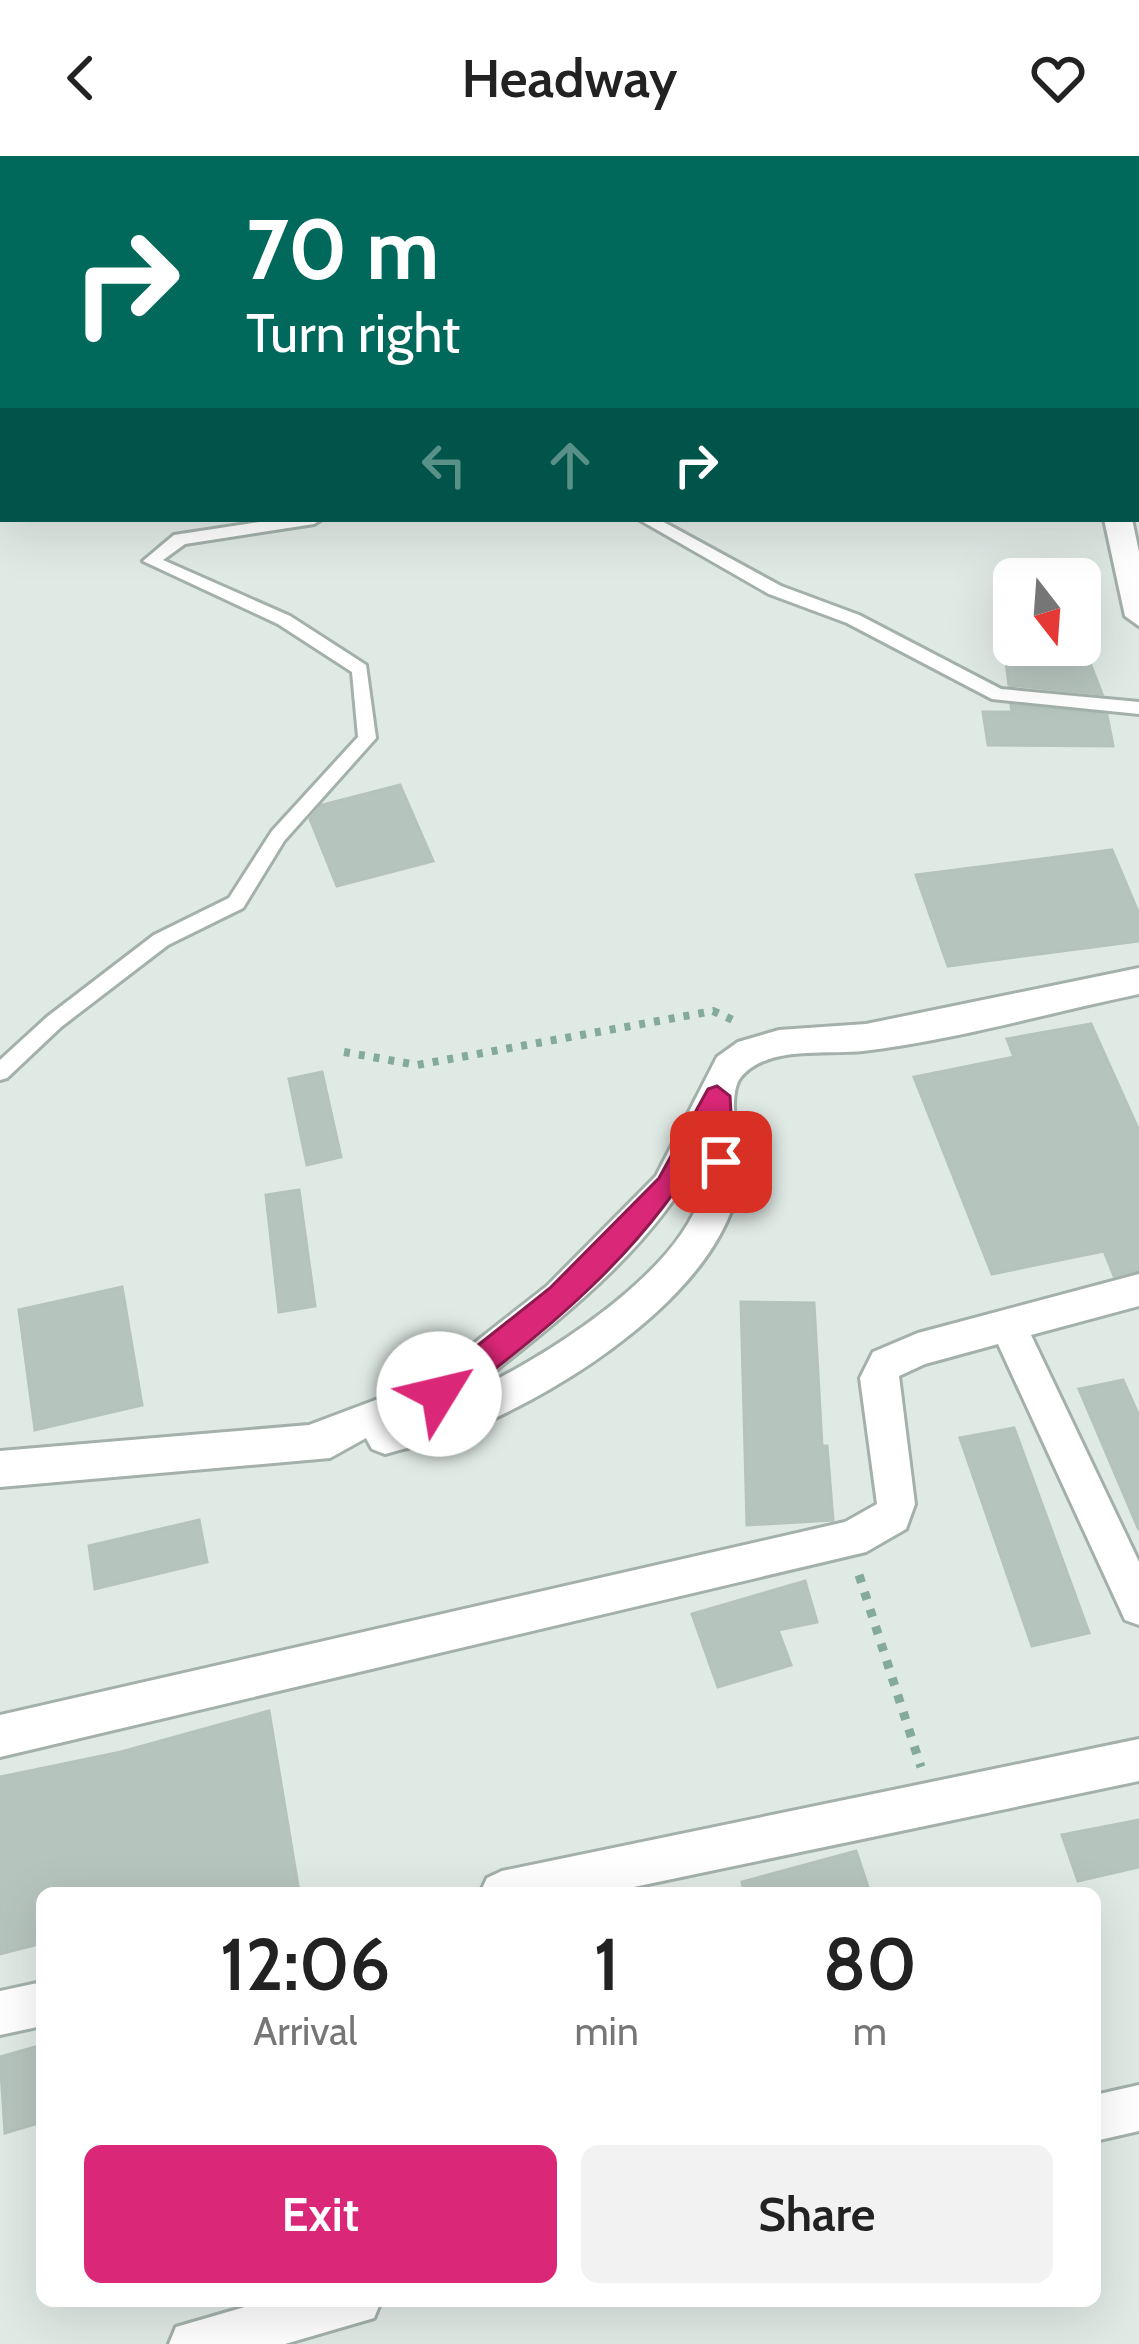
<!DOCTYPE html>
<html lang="en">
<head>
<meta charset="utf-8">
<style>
  :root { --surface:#fff; --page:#f2f2f2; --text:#222; --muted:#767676; --accent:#db2777 }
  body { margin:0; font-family:Cabin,sans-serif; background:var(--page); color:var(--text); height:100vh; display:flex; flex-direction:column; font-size:45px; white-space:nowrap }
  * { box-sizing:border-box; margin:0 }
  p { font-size:39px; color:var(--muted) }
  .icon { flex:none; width:66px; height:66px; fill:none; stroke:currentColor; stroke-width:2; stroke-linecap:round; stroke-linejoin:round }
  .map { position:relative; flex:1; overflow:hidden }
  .side { position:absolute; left:36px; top:1731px; width:1065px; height:420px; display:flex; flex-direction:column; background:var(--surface); border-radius:18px; box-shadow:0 12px 48px #0002 }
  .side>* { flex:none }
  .banner { position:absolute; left:0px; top:0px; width:1140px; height:366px; box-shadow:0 12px 48px #0002; background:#00695c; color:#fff; overflow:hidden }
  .needle { width:78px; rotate:163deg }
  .buttons { position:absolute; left:993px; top:402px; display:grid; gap:24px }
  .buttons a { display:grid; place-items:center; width:108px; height:108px; border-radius:18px; background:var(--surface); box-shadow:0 12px 48px #0002; font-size:60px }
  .pin { position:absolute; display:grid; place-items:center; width:102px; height:102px; color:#fff; margin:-51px; border-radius:24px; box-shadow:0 6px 18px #0006 }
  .me { position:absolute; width:132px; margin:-66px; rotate:54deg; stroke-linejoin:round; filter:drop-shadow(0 0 9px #0008) }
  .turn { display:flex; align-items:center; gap:42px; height:252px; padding:0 48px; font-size:54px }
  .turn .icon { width:156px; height:156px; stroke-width:2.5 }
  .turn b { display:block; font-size:84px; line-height:102px }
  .lanes { display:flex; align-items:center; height:114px; padding:0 48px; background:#0003; justify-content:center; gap:60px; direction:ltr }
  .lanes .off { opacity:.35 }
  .eta { display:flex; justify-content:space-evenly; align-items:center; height:204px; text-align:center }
  .eta b { font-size:72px; font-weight:600; line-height:84px }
  .button { display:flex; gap:24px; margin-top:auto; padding:24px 48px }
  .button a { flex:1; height:138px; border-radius:18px; background:var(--accent); color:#fff; font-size:48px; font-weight:600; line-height:138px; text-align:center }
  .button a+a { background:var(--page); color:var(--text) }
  header { display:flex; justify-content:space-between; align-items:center; height:156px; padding:0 48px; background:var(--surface); font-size:54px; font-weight:600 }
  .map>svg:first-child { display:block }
  .building { fill:#b6c4be; stroke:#b4c3bc; stroke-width:3 }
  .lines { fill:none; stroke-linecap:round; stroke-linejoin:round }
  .service-casing { stroke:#a4b1ab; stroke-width:6 }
  .minor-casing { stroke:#a4b1ab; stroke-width:6 }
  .tertiary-casing { stroke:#a4b1ab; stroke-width:6 }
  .path-far2 { stroke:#84aa9c; stroke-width:6; stroke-dasharray:4.5 6; stroke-linecap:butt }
  .path-far1 { stroke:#84aa9c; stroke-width:8; stroke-dasharray:6 9; stroke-linecap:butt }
  .path { stroke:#84aa9c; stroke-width:9; stroke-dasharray:8 10; stroke-linecap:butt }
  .service { fill:#fff; fill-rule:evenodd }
  .minor { fill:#fff; fill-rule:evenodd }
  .tertiary { fill:#fff; fill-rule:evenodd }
  .route { fill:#db2777; stroke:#8e194d; stroke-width:3 }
</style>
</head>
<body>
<header><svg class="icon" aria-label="back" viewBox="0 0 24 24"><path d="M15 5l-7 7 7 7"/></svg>Headway<svg class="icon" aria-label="heart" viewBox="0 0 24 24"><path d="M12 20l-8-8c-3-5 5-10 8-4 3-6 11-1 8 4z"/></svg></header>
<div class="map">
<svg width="1139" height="2188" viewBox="0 0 1139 2188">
  <rect width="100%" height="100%" fill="#e0eae5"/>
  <path class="building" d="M1004 489H1083L1102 538 1009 529Z
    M1011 549 1107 559 1113 590 988 589 983 556H1012Z
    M400 629 433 705 337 730 310 663 322 649Z
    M1112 694 1139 758V785L948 810 916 719Z
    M1091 868 1139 975V1114L1114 1120 1104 1095 992 1118 914 921 1014 901 1007 883Z
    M322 916 341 1001 307 1009 289 923Z
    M299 1034 315 1150 279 1156 266 1039Z
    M122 1131 142 1249 35 1274 19 1154Z
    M741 1146 814 1147 822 1290H827L833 1364 747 1369Z
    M1123 1224 1139 1260V1374L1079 1233Z
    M1014 1272 1043 1351 1089 1477 1032 1490 960 1282Z
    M199 1364 207 1406 95 1433 89 1390Z
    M805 1425 817 1466 778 1474 791 1509 718 1531 692 1458Z
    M269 1555 298 1730 272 1737H42V1787L0 1798V1621L121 1596Z
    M1139 1664V1711L1078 1725 1062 1679Z
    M856 1695 870 1737H744L742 1726Z
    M42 1889V1966L5 1977 0 1901Z"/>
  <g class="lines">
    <defs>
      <path id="service" d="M279 363H322L314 368 185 388 163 404 290 460 366 509 376 582 284 685 243 752 168 789 61 871 7 922 0 924V904L47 861 154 779 229 742 272 675 358 581 352 516 278 468 143 405 174 379Z
        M638 363H658L781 430 859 459 1001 533 1139 546V558L992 543 847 467 769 438Z"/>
      <path id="minor" d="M1139 812V838C1048 857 955 884 863 895 826 899 768 889 741 921 724 941 744 1006 737 1036 712 1140 565 1234 472 1272 444 1283 414 1290 385 1298L372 1293 366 1282 330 1302 0 1331V1295L309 1269 426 1225 547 1130 656 1020 717 901 738 886 779 874 866 868ZM704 993C705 1008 706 1025 701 1039 676 1121 538 1206 465 1239 553 1168 653 1096 704 993Z
        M1139 1118V1150L1031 1179 1139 1406V1469L1125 1464 998 1188 925 1208 899 1220 915 1348 906 1373 866 1396 0 1601V1559L845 1366 877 1348 860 1222 873 1196 918 1177Z
        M1139 1583V1625L605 1737H480L487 1722 502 1715Z
        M42 1826V1870L0 1879V1835Z
        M1139 1929V1975L1095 1985V1939Z
        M265 2145H381L374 2162 285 2188H169L176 2171Z"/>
      <path id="tertiary" d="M1124 0H1139V9L1137 3Z
        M1137 130H1139V146H1137Z
        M1104 363H1132L1139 396V470L1125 460Z"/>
    </defs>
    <use href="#service" class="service-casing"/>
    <use href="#minor" class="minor-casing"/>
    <use href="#tertiary" class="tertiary-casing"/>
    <path class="path-far2" d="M1001 3 1006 0"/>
    <path class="path-far1" d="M344 896 417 909 713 855 735 865"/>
    <path class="path" d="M859 1419 921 1611"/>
    <use href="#service" class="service"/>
    <use href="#minor" class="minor"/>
    <use href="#tertiary" class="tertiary"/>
  </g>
  <path class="route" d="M717 930 730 940 734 1006 730 1013H711L706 985C649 1091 546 1177 449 1247L439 1250 429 1247 425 1238 429 1228 550 1132 659 1022 708 933Z"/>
</svg>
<div class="buttons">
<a><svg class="needle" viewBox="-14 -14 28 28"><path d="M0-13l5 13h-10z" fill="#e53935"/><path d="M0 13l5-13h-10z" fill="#767676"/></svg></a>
</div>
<div class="pin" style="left:721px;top:1006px;background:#d93025"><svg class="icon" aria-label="arrive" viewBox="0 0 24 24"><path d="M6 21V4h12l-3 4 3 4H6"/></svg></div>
<svg class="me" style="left:439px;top:1238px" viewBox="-20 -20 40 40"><circle r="19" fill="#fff"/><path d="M0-13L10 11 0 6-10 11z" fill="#db2777"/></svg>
<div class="banner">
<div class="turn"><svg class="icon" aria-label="right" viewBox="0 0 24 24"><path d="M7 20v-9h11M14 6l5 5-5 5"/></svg><div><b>70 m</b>Turn right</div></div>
<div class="lanes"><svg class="icon off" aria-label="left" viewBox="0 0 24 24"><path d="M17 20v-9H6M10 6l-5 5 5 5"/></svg><svg class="icon off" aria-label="ahead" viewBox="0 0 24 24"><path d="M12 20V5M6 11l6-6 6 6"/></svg><svg class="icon" aria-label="right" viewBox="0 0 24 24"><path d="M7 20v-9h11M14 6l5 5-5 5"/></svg></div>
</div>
<section class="side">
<div class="eta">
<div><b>12:06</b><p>Arrival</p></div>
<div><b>1</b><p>min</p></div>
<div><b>80</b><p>m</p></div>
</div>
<div class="button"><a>Exit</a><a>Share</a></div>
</section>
</div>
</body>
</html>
